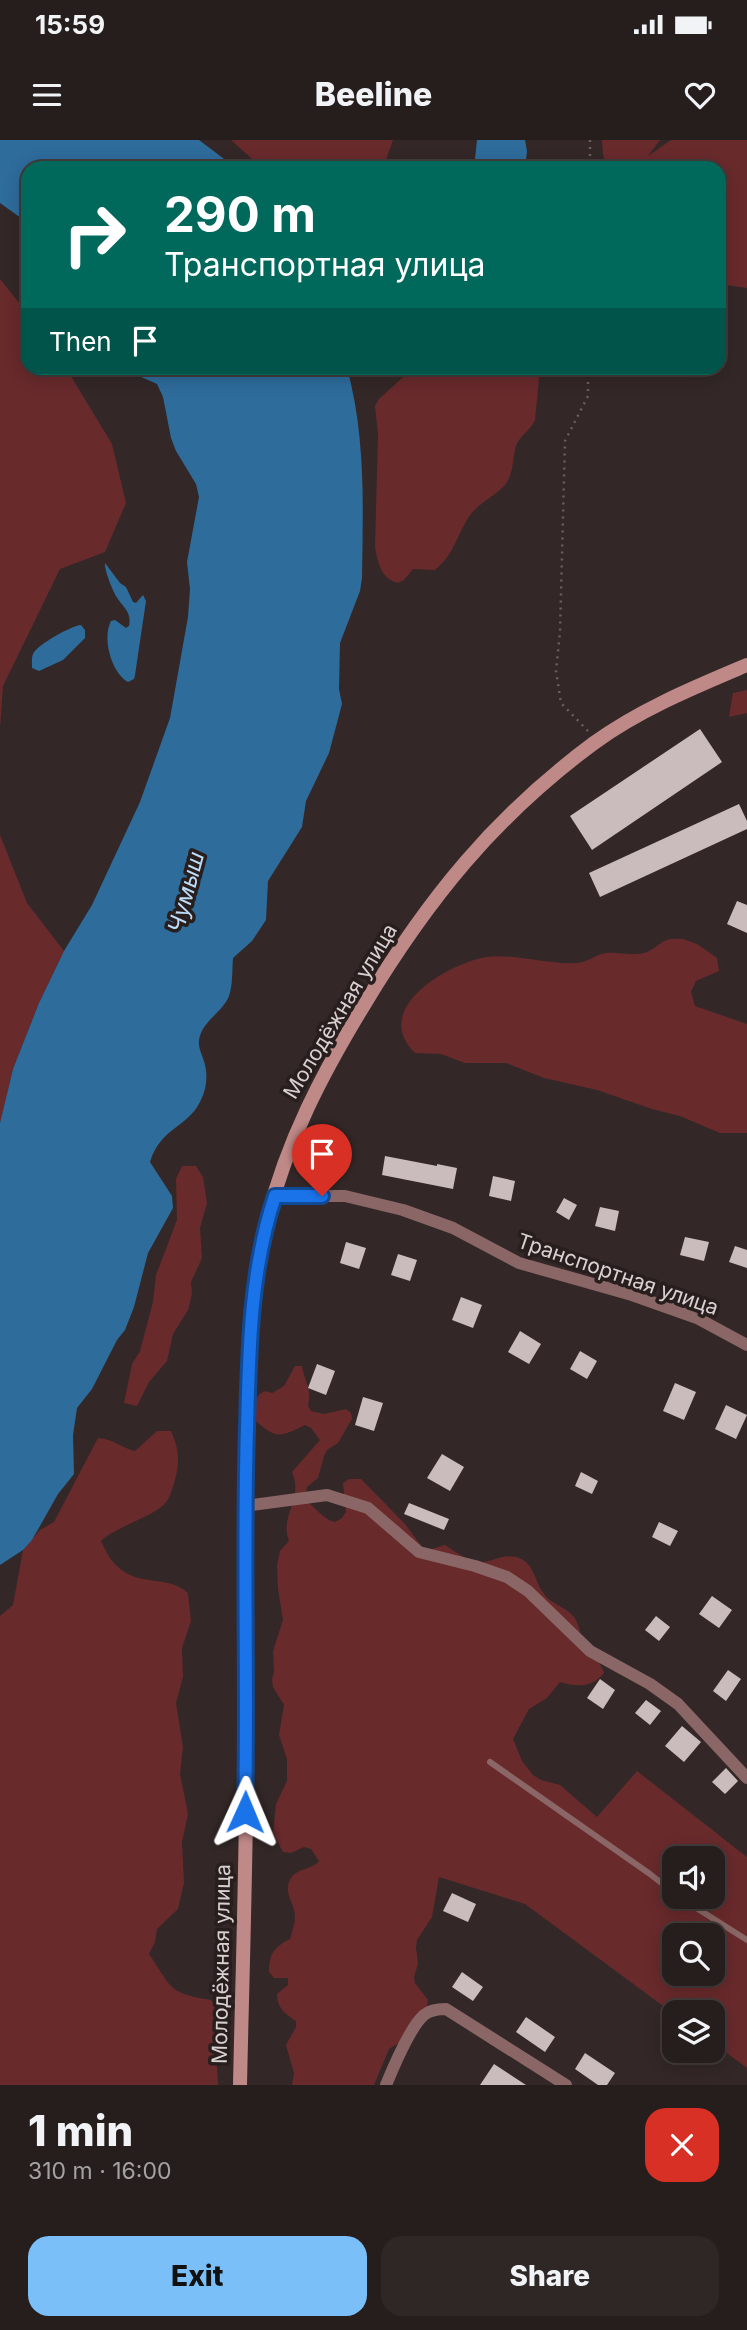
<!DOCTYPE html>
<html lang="en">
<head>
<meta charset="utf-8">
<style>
  :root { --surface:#261e1d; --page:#2e2726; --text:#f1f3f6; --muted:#a4a2a4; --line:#423c3b; --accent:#7abff8 }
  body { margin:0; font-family:Inter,sans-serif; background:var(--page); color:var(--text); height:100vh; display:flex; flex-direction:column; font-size:26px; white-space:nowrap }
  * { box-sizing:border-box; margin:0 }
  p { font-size:23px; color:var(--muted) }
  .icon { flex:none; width:38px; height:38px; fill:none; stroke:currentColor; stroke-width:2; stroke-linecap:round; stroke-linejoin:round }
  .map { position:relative; height:1945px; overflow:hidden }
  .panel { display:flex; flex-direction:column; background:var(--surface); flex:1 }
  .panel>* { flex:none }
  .banner { position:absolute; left:21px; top:21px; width:705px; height:214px; border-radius:21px; box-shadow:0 4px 18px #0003,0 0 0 2px var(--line); background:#00695c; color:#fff; overflow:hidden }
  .controls { position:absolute; left:662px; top:1706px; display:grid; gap:14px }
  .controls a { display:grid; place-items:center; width:63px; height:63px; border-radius:14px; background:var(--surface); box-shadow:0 4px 18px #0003,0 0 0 2px var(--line); font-size:35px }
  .pin { position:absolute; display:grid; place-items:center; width:60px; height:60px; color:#fff; margin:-72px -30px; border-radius:50% 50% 50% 0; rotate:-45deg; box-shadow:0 0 7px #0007 }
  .pin .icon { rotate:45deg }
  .me { position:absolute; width:77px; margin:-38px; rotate:1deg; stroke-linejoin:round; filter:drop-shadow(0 0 5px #0008) }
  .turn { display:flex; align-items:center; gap:24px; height:147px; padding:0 28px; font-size:32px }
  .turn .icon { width:91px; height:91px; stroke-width:2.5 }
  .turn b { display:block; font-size:49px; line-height:60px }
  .then { display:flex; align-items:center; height:66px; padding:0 28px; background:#0003; gap:14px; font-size:26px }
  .round { display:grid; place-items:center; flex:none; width:74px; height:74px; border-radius:21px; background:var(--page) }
  .headline { display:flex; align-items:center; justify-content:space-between; height:119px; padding:0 28px }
  h1 { font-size:42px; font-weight:800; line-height:52px }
  .button { display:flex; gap:14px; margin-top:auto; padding:14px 28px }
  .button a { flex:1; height:80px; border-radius:21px; background:var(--accent); color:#111; font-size:28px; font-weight:800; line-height:80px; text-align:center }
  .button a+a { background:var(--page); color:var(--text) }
  .status { display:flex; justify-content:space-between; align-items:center; height:49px; padding:0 35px; background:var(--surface); direction:ltr }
  .status svg { height:19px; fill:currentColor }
  header { display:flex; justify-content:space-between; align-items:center; height:91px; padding:0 28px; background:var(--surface); font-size:32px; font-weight:800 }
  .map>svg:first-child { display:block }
  .green { fill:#692a2c; fill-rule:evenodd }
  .water { fill:#2e6c9c }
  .building { fill:#cabcbc }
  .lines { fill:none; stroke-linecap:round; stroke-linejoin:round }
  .path { stroke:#695f5e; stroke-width:2.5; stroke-dasharray:2 5; stroke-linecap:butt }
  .lane { stroke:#8a6766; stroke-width:6 }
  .street { stroke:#8a6766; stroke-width:12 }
  .secondary { stroke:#bf8987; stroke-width:14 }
  .route-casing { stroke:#114b97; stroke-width:18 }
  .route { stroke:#1a73e8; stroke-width:12 }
  .labels { text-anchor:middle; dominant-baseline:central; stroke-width:7; stroke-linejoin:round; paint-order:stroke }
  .street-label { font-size:21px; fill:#d9d1d1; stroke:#291e1e }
  .water-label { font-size:23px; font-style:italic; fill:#bdddf9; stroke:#291e1e }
</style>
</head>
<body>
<div class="status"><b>15:59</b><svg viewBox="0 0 49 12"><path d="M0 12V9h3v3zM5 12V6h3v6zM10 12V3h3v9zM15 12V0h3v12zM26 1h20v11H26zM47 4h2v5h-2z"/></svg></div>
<header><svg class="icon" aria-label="menu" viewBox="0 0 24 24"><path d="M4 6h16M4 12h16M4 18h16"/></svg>Beeline<svg class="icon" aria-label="heart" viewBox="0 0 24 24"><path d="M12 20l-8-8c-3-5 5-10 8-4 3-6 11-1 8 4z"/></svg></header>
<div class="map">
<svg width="747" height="1945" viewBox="0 0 747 1945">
  <rect width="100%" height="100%" fill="#332827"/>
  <path class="green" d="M231 0H393L383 28H262Z
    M660 0 648 16 671 0H747V148L719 144V28H642L643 24 640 28H608L603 15 602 0Z
    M0 139 28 174V228H66L112 304 126 363 105 412 60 429 3 546 0 588Z
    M413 228H540L535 280C531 290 519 296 516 306 512 320 514 336 503 347 491 359 476 364 467 380 455 400 454 414 435 430L413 429 404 440 398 443C381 439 378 423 375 407L378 295 375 266 379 259Z
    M747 550V573L729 577 733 553Z
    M0 695 27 763 64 811 39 863 13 929 0 983Z
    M683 799 697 804 717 818 719 831 696 841 691 852 695 866 747 884V993H720L680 976 652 969 597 950 544 938 506 923H465L441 914 415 913C370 869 447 824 486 817 512 813 549 825 577 823 587 823 596 814 606 813 618 812 632 816 644 813 652 811 659 803 667 800 671 798 678 799 683 799Z
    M182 1026H196L203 1037 207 1063 200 1088 202 1118 191 1142 192 1154 188 1170 173 1194 167 1221 149 1242 137 1266 124 1263 132 1224 140 1211 153 1162 156 1135 177 1080 176 1039Z
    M295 1226H302C305 1244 312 1247 308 1266L311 1271 324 1274 346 1269 351 1273 352 1279 338 1303 327 1310 324 1316 318 1338 307 1347 305 1360C316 1367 322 1379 335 1382L342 1378 346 1372 343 1343 349 1339H361L405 1384 425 1411 445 1405C456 1412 471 1424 484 1422 496 1420 503 1414 516 1417 535 1422 534 1441 544 1454 551 1464 566 1467 574 1477 581 1487 580 1498 586 1507 592 1516 601 1522 604 1533 592 1548 576 1547 560 1542L547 1558 529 1569 513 1599 522 1621 533 1635 541 1640 560 1645 597 1677 637 1631 747 1717V1928L712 1902V1872L674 1874 525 1764 439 1737 432 1777 417 1800 416 1807 418 1824 414 1837 415 1843 428 1860 427 1867 408 1897 389 1909 374 1945H292L294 1933 286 1905 296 1887V1881C285 1874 277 1868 277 1854L288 1845V1838H274L269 1832C269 1814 274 1807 290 1799 292 1792 295 1784 295 1777 295 1763 282 1752 291 1738 297 1728 312 1730 319 1721L311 1709 304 1707 291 1713 283 1712 273 1693 276 1664 287 1641V1619L279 1595 284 1565 273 1547 272 1539 274 1533 273 1511 283 1480 278 1449 277 1425 280 1411 289 1401C279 1375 304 1360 292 1332L320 1300 311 1288 305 1285C277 1299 276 1298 252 1278 252 1266 254 1256 265 1251L272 1253 284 1246ZM674 1718H712V1757H674ZM674 1796H712V1834H674Z
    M157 1291H171C179 1310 180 1320 175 1340 173 1346 171 1355 167 1361 157 1376 118 1385 101 1401 105 1409 109 1419 116 1425 138 1448 167 1434 188 1453L191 1481 182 1508 183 1537 176 1563 183 1607 180 1634 188 1674 182 1702 184 1743 178 1769 157 1789 155 1802 149 1814C172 1848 168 1853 211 1860L218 1870 219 1882 215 1895 218 1945H0V1476L13 1465 23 1410 40 1390 54 1382 98 1298C114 1299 121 1308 135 1311Z"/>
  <path class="water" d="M0 0H199L236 28H28V83L0 63Z
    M477 0H525L527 11 525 28H474Z
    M121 228H347C366 297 363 367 362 438L360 451 340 503 339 549 342 564 329 613 306 661 302 687 268 741 266 780 252 801 233 818C232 829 233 845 229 856 223 872 202 881 199 900 198 909 203 916 205 925 208 937 206 951 200 962 186 989 161 987 150 1022L172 1056 173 1068 148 1113 134 1167 125 1190 117 1200 92 1249 77 1268 73 1295 74 1334 58 1354 32 1400 23 1410 0 1425V983L13 929 39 863 64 811 92 765 140 662 170 578 188 477 190 449 187 422 199 357 196 344 176 311 171 298 163 257 157 244Z
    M105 423 120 443 126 447 133 462 136 463 143 455 146 461 135 535 134 539 128 542C111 532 102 498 111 481L115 480 126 488 129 486C132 471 123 468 116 456 112 449 104 429 105 423Z
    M81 485 85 490V498L63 520 39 531 32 528C32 522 31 515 35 511 43 502 71 486 81 485Z"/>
  <path class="building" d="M700 589 722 622 592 710 570 676Z
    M739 664 747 681V689L600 757 589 733Z
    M737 761 747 765V793L727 784Z
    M385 1016 437 1026V1024L457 1028 453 1049 382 1035Z
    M493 1036 515 1041 511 1061 489 1056Z
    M564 1058 577 1065 569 1080 556 1072Z
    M600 1067 619 1071 615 1091 595 1086Z
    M685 1097 709 1102 704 1121 680 1115Z
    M346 1102 366 1108 359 1129 340 1123Z
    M735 1106 747 1110V1128L729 1122Z
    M398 1114 417 1120 410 1141 391 1135Z
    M461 1157 482 1165 473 1188 452 1180Z
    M520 1191 541 1204 529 1224 508 1212Z
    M580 1211 597 1221 587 1239 570 1229Z
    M317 1224 335 1231 326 1255 308 1248Z
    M675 1243 696 1252 684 1280 663 1271Z
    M363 1257 383 1263 374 1291 355 1285Z
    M726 1265 747 1275 736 1299 715 1289Z
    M442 1314 464 1327 450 1351 427 1338Z
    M581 1332 598 1341 592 1354 575 1346Z
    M409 1363 449 1379 444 1390 404 1374Z
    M659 1382 678 1391 670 1406 652 1397Z
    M712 1456 732 1470 719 1488 699 1474Z
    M656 1476 670 1487 659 1501 645 1490Z
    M728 1530 741 1539 726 1561 713 1551Z
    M600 1539 615 1550 603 1569 587 1558Z
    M646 1560 661 1571 650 1585 635 1573Z
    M682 1586 701 1602 684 1622 665 1606Z
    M726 1628 738 1641 725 1654 712 1642Z
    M452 1753 476 1764 468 1782 443 1771Z
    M462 1832 483 1847 473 1861 452 1847Z
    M526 1877 555 1897 545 1912 516 1892Z
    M585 1913 615 1933 607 1945H598L575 1929Z
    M494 1924 526 1945H480Z"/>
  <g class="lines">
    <path class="path" d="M590 0V28
      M588 591 561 563 556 531 560 492 565 301 588 256V228"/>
    <path class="lane" d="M490 1622 650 1734 674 1753
      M679 1757 747 1800"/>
    <path class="street" d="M275 1056H345L403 1070 453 1088 519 1123 632 1155 697 1178 747 1205
      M245 1366 327 1355 368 1368 419 1412 475 1426 507 1437 528 1451 590 1511 650 1544 678 1564 747 1638
      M386 1945C393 1928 411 1886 424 1875 430 1870 439 1869 446 1869L566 1945"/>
    <path class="secondary" d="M240 1945C243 1806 248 1667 247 1528 246 1446 245 1365 247 1283 248 1215 250 1146 267 1080 287 1001 322 934 364 865 428 759 494 677 594 603 641 569 695 547 747 525"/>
  </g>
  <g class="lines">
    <defs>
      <path id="route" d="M245 1672C248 1544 243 1416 247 1288 249 1210 250 1131 275 1056H322"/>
    </defs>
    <use href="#route" class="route-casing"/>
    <use href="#route" class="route"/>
  </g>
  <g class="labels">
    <g class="street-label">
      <text transform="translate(340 871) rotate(-59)">Молодёжная улица</text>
      <text transform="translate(618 1134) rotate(19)">Транспортная улица</text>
      <text transform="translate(221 1824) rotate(-89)">Молодёжная улица</text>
    </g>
    <g class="water-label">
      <text transform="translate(186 752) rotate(-75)">Чумыш</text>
    </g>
  </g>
</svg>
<div class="controls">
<a><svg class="icon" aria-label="sound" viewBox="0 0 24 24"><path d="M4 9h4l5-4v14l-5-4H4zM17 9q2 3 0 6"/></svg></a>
<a><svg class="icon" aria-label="search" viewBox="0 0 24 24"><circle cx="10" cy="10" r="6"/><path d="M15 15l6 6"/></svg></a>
<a><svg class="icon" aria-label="layers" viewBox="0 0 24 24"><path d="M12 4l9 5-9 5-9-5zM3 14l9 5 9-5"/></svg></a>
</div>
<div class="pin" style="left:322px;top:1056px;background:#d93025"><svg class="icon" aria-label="arrive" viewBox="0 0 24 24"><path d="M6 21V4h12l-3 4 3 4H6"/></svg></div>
<svg class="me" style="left:245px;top:1672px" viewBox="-20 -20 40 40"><path d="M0-17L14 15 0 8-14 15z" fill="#1a73e8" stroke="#fff" stroke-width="4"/></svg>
<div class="banner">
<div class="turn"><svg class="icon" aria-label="right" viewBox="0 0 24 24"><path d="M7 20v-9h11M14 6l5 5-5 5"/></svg><div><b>290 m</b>Транспортная улица</div></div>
<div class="then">Then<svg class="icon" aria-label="arrive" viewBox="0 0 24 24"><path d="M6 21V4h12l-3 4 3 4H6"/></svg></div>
</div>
</div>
<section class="panel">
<div class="headline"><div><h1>1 min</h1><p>310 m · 16:00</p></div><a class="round" style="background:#d93025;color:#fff"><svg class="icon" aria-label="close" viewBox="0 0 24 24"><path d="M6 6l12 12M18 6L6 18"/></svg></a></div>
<div class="button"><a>Exit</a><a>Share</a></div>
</section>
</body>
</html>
